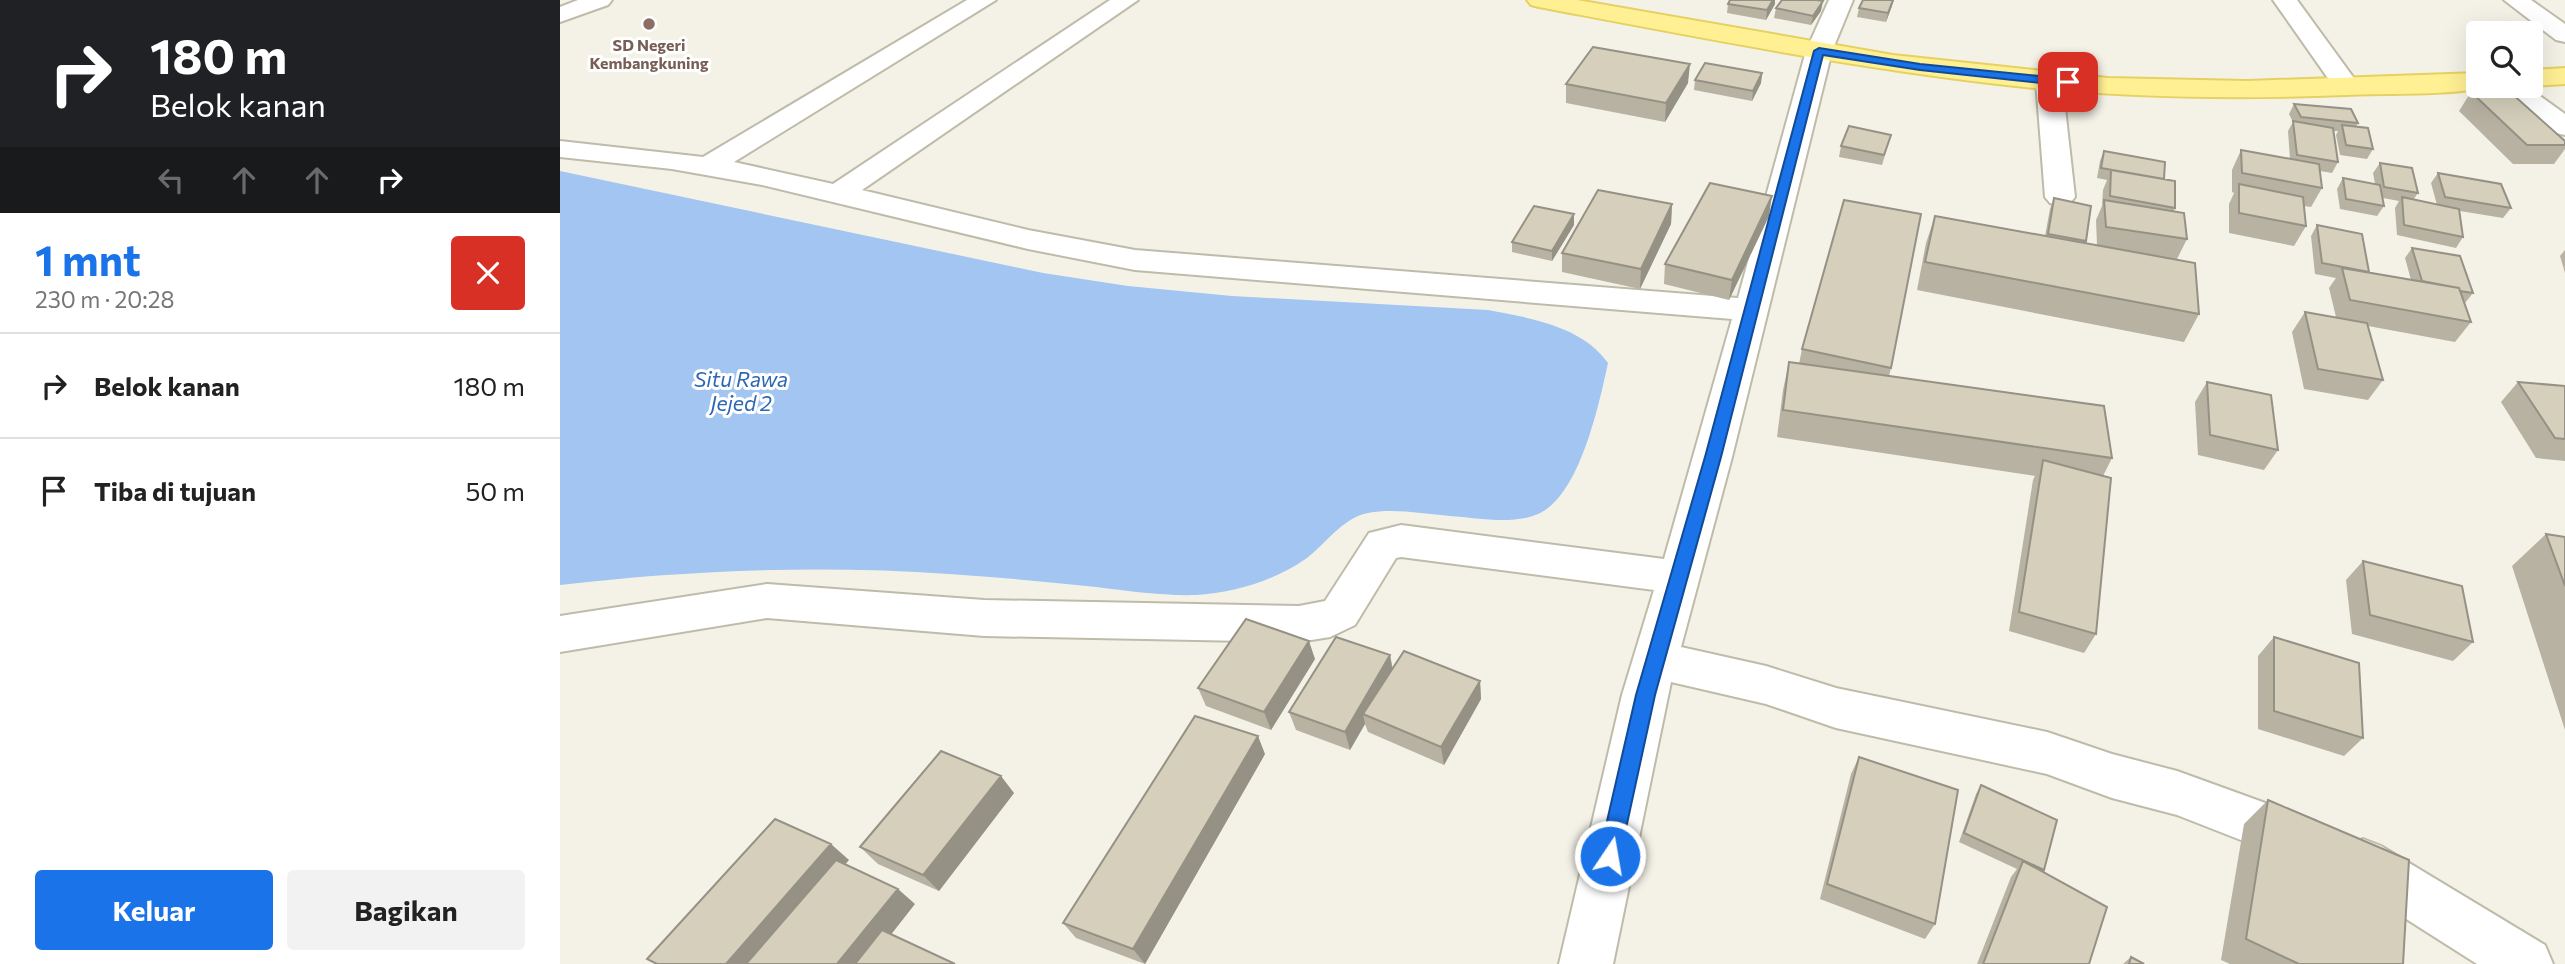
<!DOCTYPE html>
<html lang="id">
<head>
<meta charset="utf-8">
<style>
  :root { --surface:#fff; --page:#f2f2f2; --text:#222; --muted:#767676; --line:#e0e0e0; --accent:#1a73e8 }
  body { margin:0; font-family:Commissioner,sans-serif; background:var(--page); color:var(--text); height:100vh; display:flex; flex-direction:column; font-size:26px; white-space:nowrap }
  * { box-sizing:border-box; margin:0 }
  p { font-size:23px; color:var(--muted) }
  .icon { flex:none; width:38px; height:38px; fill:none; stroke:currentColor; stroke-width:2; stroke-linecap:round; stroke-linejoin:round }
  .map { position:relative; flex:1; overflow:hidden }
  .panel { display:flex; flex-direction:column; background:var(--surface); width:560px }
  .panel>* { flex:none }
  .hud { background:#202124; color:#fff; overflow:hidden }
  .controls { position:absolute; left:1906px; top:21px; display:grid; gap:14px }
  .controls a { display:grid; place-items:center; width:77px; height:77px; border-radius:7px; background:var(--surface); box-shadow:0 7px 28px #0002; font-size:35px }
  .pin { position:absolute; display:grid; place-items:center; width:60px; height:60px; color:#fff; margin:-30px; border-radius:14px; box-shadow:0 4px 10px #0006 }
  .me { position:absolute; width:77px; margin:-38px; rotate:12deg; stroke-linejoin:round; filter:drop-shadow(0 0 5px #0008) }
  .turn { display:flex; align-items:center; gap:24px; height:147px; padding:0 35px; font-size:32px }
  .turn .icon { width:91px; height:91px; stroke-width:2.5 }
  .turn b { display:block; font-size:49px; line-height:60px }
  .lanes { display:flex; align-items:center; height:66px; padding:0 35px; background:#0003; justify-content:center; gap:35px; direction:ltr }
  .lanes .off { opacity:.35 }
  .round { display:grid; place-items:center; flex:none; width:74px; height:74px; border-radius:7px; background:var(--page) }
  .summary { display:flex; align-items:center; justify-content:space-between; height:119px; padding:0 35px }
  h1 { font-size:42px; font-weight:700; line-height:52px; color:var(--accent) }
  .action { display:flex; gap:14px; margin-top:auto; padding:14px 35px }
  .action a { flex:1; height:80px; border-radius:7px; background:var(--accent); color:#fff; font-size:28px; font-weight:700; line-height:80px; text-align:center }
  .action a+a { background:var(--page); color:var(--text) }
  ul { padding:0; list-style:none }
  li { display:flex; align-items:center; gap:21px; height:105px; padding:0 35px; border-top:2px solid var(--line) }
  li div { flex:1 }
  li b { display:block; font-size:26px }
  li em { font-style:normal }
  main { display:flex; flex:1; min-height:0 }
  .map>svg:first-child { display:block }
  .water { fill:#a2c5f1 }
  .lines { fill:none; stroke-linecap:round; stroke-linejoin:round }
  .minor-casing { stroke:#bfbba9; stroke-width:4 }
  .major-casing { stroke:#e5d163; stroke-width:4 }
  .minor { fill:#fff; fill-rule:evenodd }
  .major { fill:#fff094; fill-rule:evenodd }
  .wall { fill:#b7b2a2 }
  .shaded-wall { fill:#959184 }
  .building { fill:#d5cfbc; stroke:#959184; stroke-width:2 }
  .route { fill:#1a73e8; stroke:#114b97; stroke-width:2 }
  .education-dot { fill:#8d6e63; stroke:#fff; stroke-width:2.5 }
  .labels { text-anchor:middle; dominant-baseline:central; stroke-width:6; stroke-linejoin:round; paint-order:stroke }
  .far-education-label { font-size:16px; font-weight:bold; fill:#785e54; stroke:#fff }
  .water-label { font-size:21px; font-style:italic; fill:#2d67b4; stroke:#fff }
</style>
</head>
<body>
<main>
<section class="panel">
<div class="hud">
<div class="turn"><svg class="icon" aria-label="right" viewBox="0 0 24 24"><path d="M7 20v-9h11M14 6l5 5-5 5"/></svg><div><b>180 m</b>Belok kanan</div></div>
<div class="lanes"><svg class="icon off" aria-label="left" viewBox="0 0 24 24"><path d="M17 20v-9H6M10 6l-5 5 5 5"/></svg><svg class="icon off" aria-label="ahead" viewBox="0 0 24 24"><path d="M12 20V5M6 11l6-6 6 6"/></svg><svg class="icon off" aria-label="ahead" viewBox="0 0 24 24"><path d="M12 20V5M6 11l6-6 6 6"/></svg><svg class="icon" aria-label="right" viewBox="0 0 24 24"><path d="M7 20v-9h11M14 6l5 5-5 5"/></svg></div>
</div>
<div class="summary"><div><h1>1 mnt</h1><p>230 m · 20:28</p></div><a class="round" style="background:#d93025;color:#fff"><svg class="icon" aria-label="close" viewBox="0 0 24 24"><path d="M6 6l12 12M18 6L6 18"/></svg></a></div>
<ul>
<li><svg class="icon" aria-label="right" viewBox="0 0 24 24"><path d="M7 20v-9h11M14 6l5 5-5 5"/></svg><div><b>Belok kanan</b></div><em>180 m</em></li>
<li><svg class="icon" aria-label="arrive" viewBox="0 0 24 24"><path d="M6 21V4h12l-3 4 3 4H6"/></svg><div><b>Tiba di tujuan</b></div><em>50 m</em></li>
</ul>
<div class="action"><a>Keluar</a><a>Bagikan</a></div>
</section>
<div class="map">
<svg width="2005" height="964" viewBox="0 0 2005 964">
  <rect width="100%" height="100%" fill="#f4f2e7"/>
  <path class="water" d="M0 171 483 273 568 286 672 296 928 310C970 318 1022 326 1048 363 1039 404 1020 496 978 514 952 525 918 518 890 516 864 514 834 508 808 513 784 517 765 544 747 558 716 580 674 593 636 595 603 596 569 591 536 587 487 582 438 577 389 574 259 565 129 570 0 585Z"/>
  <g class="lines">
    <defs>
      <path id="minor" d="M18 0H52L48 5 0 22V7Z
        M407 0H436L174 162 273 184 550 0H578L302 190 468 230 575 250 1178 298 1246 51 1269 0H1293L1272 51 1172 457 1121 647 1206 666 1276 688 1487 732 1552 754 1617 771 1755 821 1762 838 1755 855 1737 862 1617 815 1552 798 1487 774 1276 728 1206 704 1111 682 1053 964H999L1062 695 1094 590 841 557 836 558 795 625 770 637 739 642 424 636 207 618 0 652V616L207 584 424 600 739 606 765 601 809 533 841 525 1104 559 1172 319 575 270 468 249 202 185 112 169 0 157V141L143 157Z
        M1713 0H1737L1801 88 1797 94H1779Z
        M1944 0H1971L2005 24V42L1996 40Z
        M1489 73 1498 75 1502 81 1515 197 1510 203 1500 206 1490 203 1485 197 1476 81 1480 75Z
        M1936 86H1966L2005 114V135L1995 133Z
        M1803 839 1821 846 1985 945 1993 964H1917L1785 880 1778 863 1785 846Z"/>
      <path id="major" d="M967 0H1017L1333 55 1548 78 1687 81 1918 73V86H1928C1900 96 1819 93 1786 95 1682 99 1578 98 1474 88 1308 71 1143 38 979 7L971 5Z
        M2005 68V84L1970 86V70Z"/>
    </defs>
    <use href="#minor" class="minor-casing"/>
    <use href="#major" class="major-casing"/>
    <use href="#minor" class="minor"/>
    <use href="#major" class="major"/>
  </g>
  <path class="wall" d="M1170 0H1215V4L1206 20 1167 13 1168 4Z
    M1303 0H1334L1326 22 1297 17 1299 8Z
    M1216 8 1261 11 1251 25 1214 18Z
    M1202 73 1201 83 1192 101 1134 90 1135 80Z
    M1128 83 1105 122 1006 103V84Z
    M1911 92 2005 141V149L1994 164H1953L1899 111Z
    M1734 104 1798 123 1796 127 1813 149 1807 159 1780 155 1776 135 1778 131H1773L1778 162 1772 173 1760 171 1762 188 1751 207 1744 206 1746 226 1734 246 1669 233V204L1674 193 1672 192V170L1681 150 1730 159 1728 131 1733 122 1729 114Z
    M1331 135 1322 165 1279 157 1281 146Z
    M1544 151 1604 179 1615 208 1614 211 1627 239 1617 259 1639 314 1624 342 1357 290 1366 243 1375 216 1485 236 1490 209 1494 198 1526 241V243L1537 245 1536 220 1542 206 1543 190 1547 180 1537 178 1540 161Z
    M1820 163 1858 193 1853 200 1877 205 1871 183 1878 173 1951 208 1943 218 1900 211 1903 237 1896 248 1837 235 1835 208 1839 201 1823 198 1824 206 1817 216 1780 209 1777 189 1783 178 1815 184 1813 173Z
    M1112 204 1111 224 1080 289 1002 272V253Z
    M1209 216 1169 300 1104 284 1105 264Z
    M1014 225 992 261 952 252V242Z
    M1757 225 1809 272 1851 280 1845 258 1852 248 1913 293 1905 303 1911 322 1895 342 1808 326 1823 380 1808 400 1744 389 1732 332 1745 312 1776 317 1769 288 1776 278 1755 274 1751 236Z
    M2005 250V273L2000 256Z
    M1242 349 1331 368 1329 376 1552 458 1543 476 1536 634 1524 653 1449 631 1473 480 1475 476 1217 437 1223 390 1229 362 1239 364Z
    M1647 382 1718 450 1704 470 1638 455 1635 402Z
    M1958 382 2005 386V461L1976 458 1941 402Z
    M1986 534 2005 537V730L1952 566Z
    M1803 561 1913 642 1893 661 1792 634 1786 580Z
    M1714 637 1803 738 1784 756 1698 729V656Z
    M830 655 833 669 920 681 921 699 884 765 808 732 805 724 790 750 736 730 729 712Z
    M755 659 711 730 646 706 638 688Z
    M705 754 585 964 516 938 503 923Z
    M1299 757 1375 924 1365 939 1260 899 1291 774Z
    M1421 785 1484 870 1482 872 1529 964H1417L1451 877 1457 869 1399 842 1416 794Z
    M454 793 379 891 318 864 300 847Z
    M1708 800 1843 964H1670L1661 960 1684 824Z
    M1571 957 1584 964H1563Z"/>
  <path class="shaded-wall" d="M1213 0H1215V4L1206 20 1207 10Z
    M1333 0 1332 6 1326 22 1328 13Z
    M1263 1 1261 11 1251 25 1253 16Z
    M1130 64 1128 83 1105 122 1106 103Z
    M1202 73 1201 83 1192 101 1193 91Z
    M1212 196 1209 216 1169 300 1172 280Z
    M1112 204 1111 224 1080 289 1081 269Z
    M1014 214V225L992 261V251Z
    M749 641 755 659 711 730 704 712Z
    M830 655 833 674 803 714 805 724 790 750 785 732Z
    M920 681 921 699 884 765 881 747Z
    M698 736 705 754 585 964 573 949Z
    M441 776 454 793 379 891 363 875Z
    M271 844 289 860 201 964H166Z
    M338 889 355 904 308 964H277Z"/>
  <path class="building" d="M1170 0H1213L1207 10 1168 4Z
    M1222 0H1257L1263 1 1253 16 1216 8Z
    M1303 0H1333L1328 13 1299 8Z
    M1033 47 1130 64 1106 103 1006 84Z
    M1145 63 1202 73 1193 91 1135 80Z
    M1911 92H1950L2005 141V145H1967Z
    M1734 104 1791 109 1798 123 1741 117Z
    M1733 121 1773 128 1778 162 1737 155Z
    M1782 125 1808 128 1813 149 1786 145Z
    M1289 126 1331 135 1324 155 1281 146Z
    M1681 150 1759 164 1762 188 1682 173Z
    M1544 151 1605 162 1604 179 1541 168Z
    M1820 163 1852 168 1858 193 1824 187Z
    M1551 170 1615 181V208L1550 196Z
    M1878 173 1941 184 1951 208 1885 197Z
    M1783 178 1820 185 1824 206 1786 199Z
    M1150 183 1212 196 1172 280 1105 264Z
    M1679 184 1743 197 1746 226 1679 213Z
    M1038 190 1112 204 1081 269 1002 253Z
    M1842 197 1899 209 1903 237 1844 225Z
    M1494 198 1531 206 1526 241 1488 234Z
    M1284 200 1361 214 1331 368 1242 349Z
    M1544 200 1624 213 1627 239 1546 227Z
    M974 206 1014 214 992 251 952 242Z
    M1375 216 1635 263 1639 314 1365 262Z
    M1757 225 1802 234 1809 272 1762 263Z
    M1852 248 1900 256 1913 293 1900 291 1899 288 1862 281Z
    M1782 268 1899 288 1911 322 1790 300Z
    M1745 312 1807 323 1823 380 1758 369Z
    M1229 362 1544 406 1552 458 1223 410Z
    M1647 382 1711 395 1718 450 1650 435Z
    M1958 382 2005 386V439L1995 438Z
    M1483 460 1551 478 1536 634 1459 612Z
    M1986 534 2005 537V586Z
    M1803 561 1902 586 1913 642 1810 615Z
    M686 619 749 641 704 712 638 688Z
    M776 637 830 655 785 732 729 712Z
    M1714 637 1799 663 1803 738 1714 711Z
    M844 651 920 681 881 747 803 714Z
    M635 716 698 736 573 949 503 923Z
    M381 751 441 776 363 875 300 847Z
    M1299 757 1398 790 1375 924 1267 884Z
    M1421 785 1497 820 1484 870 1404 833Z
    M1708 800 1849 860 1843 964H1739L1686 939Z
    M215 819 271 844 166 964H97L87 959Z
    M276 860 338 889 277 964H186Z
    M1463 861 1547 907 1529 964H1423Z
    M322 930 395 964H295Z
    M1571 957 1584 964H1569Z"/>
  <path class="route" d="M1259 48 1360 64 1508 79 1514 82 1508 86 1360 70 1263 55 1161 457 1095 695 1060 856 1057 863 1050 866 1042 863 1039 856 1076 695 1145 457 1254 51Z"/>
  <circle class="education-dot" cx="89" cy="24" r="7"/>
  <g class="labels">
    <g class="far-education-label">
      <text x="89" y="44">SD Negeri<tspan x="89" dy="18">Kembangkuning</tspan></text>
    </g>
    <g class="water-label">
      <text x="181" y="378">Situ Rawa<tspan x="181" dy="24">Jejed 2</tspan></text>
    </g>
  </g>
</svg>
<div class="controls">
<a><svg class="icon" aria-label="search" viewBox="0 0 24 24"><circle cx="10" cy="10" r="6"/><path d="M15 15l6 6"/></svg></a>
</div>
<div class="pin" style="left:1508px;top:82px;background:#d93025"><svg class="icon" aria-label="arrive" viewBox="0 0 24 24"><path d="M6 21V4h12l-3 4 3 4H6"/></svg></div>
<svg class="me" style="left:1050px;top:856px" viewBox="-20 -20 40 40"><circle r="17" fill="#1a73e8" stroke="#fff" stroke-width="3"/><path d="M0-11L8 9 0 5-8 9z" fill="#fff"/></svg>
</div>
</main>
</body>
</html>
